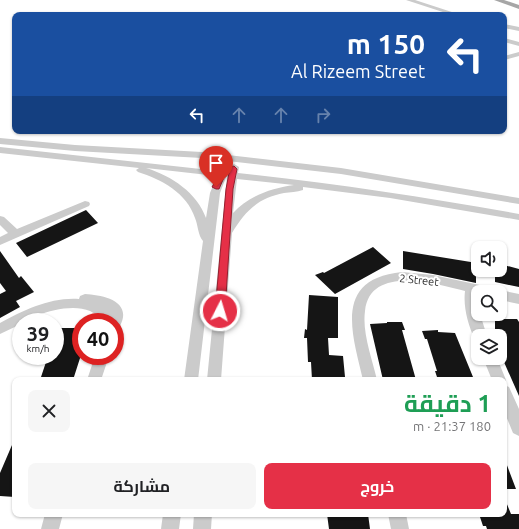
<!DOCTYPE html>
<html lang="ar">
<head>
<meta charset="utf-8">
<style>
  :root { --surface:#fff; --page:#f6f6f6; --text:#202124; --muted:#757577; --accent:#e53047 }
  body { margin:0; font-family:Ubuntu,Cairo,sans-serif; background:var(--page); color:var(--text); direction:rtl; height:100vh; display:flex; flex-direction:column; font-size:15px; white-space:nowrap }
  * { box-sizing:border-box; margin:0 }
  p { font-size:13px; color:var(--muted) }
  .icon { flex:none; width:22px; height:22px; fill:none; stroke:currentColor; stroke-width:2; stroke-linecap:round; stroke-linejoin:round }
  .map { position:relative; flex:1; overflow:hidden; direction:ltr }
  .drawer { position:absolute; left:12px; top:377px; width:495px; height:140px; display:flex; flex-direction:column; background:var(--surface); border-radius:8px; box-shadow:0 1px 3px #0004; direction:rtl }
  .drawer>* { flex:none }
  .guide { position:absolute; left:12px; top:12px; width:495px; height:122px; border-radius:8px; box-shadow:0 1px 3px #0004; direction:rtl; background:#1a4fa0; color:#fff; overflow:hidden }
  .fabs { position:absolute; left:471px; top:241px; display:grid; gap:8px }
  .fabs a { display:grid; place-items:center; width:36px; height:36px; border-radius:8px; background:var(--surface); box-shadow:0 1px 3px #0004; font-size:20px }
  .speed { position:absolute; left:12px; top:313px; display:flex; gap:8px; font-size:20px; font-weight:700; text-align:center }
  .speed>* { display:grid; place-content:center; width:52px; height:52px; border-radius:50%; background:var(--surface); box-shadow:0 1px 3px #0004; line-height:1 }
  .speed small { font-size:10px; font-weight:400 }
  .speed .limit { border:6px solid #d22; background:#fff; color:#111 }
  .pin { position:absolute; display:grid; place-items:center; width:34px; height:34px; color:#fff; margin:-41px -17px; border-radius:50% 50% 50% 0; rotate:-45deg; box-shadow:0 0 4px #0007 }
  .pin .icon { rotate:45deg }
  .me { position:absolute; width:44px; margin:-22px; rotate:5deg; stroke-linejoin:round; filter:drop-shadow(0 0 3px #0008) }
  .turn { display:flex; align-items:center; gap:14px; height:84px; padding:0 16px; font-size:18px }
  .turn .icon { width:52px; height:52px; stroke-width:2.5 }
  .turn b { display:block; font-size:28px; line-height:34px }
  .lanes { display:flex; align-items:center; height:38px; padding:0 16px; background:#0003; justify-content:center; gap:20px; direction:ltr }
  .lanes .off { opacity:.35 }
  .round { display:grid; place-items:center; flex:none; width:42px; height:42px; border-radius:8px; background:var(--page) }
  .head { display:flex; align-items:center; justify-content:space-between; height:68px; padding:0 16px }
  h1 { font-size:24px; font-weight:700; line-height:30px; color:#1e9e55 }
  .action { display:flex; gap:8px; margin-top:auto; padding:8px 16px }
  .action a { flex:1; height:46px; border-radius:8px; background:var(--accent); color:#fff; font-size:16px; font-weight:700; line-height:46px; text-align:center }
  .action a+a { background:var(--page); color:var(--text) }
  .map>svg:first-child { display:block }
  .building { fill:#151515 }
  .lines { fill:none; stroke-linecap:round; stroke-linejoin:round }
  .minor { fill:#cbcbcb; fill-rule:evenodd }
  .major { fill:#a6a6a6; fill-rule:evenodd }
  .route { fill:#e53047; stroke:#951f2e }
  .labels { text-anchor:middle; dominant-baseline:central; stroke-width:4; stroke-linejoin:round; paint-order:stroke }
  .street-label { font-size:11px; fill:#2e2e2e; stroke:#fff }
</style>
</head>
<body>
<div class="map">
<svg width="519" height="529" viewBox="0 0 519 529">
  <rect width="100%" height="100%" fill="#fff"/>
  <path class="building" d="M86 210 98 223 27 257 16 243Z
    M373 247 391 263 335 294 315 275 323 272 324 273Z
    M0 251 19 278 21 276 34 292 16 301 20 307 0 318V294L6 291 0 283Z
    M403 251 477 263 478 272H476V283L433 274 403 269Z
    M500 264 519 269V287L495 282V270H500Z
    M309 295 338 297V338H328L329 355 343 356 345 377H330L331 380H312L311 362H308L307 338H304L305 329 307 330Z
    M502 319H517L519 322V396L500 353V336H495V320H502Z
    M387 322H402L405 330H402L416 380H383L370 324 387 323Z
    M55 328H81V355L73 380H40L48 356H55Z
    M438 330V332L455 333 473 377H463V379L455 380H438L435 371H437L427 339H425L422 331Z
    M15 438V497L0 496V473Z
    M504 460H505L516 489H504Z
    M504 497 511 514H519V529H487L486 526H483L479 514H504Z
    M327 514H368L370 529H329Z"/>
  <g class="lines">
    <path class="minor" d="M406 0H415L461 15H452Z
      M504 24 519 27V31L504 28Z
      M504 38 519 42V46L504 42Z
      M519 52V56L504 60V56Z
      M0 138 75 145 202 152 341 168 519 198V204L341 174 202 158 75 151 0 144Z
      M0 147 219 171 222 165 225 164 230 167 234 164 239 167 238 173C332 183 426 197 519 214V220L390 198 303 187V190C297 192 290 192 284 193 258 198 245 211 232 233L221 380H207L227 177H226L220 193 198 380H184L203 241C198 236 198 225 195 218 187 193 161 179 138 172L136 170 139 168 0 153ZM146 168 217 176 210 193 206 218C197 193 172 176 146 168ZM237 179 294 185C272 188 248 196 233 213Z
      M85 201 89 202 90 204 89 206 0 245V237L8 233 0 225V216L4 217 17 229Z
      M402 272 433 275 489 287 493 289 495 292 500 290 519 294V304L500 300V292H478V314H480L487 336H478V341L475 340C468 325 463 307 465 291 437 284 370 264 365 311 362 333 372 358 377 380H363C352 333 333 279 402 272Z
      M85 294C103 295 133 301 120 326L115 327V322H102C91 301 57 308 38 315 33 318 27 322 21 322V324L0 334V323C24 310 51 297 79 299L80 296Z
      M95 356H109L101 380H87Z
      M483 358H497L506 380 504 385V380H492Z
      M504 385 509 387 519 409V436L513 433 504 411Z
      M45 514H63L59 529H41Z
      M163 514H181L179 529H161Z
      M194 514H212L211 529H193Z
      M388 514H406L409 529H391Z"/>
    <path class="major" d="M494 0H504L519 5V9Z"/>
  </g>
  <path class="route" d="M234 166 237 169 233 189 225 311 224 313H217L215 311 226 189 229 173 225 175 219 189H216L212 187 220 172Z"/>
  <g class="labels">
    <g class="street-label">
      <text transform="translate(419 280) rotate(6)">2 Street</text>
    </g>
  </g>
</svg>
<div class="fabs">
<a><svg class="icon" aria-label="sound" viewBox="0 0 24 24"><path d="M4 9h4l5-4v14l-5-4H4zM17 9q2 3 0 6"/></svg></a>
<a><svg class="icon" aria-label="search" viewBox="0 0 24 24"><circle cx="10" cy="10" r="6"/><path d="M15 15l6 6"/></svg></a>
<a><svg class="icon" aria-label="layers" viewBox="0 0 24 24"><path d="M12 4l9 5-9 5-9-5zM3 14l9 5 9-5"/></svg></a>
</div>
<div class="speed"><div>39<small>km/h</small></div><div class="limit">40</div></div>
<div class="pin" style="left:216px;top:187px;background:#d93025"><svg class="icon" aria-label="arrive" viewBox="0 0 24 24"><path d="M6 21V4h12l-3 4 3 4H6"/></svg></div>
<svg class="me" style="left:220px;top:311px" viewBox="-20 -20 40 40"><circle r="17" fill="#e53047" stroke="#fff" stroke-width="3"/><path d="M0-11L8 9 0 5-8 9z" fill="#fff"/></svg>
<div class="guide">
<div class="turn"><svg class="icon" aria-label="left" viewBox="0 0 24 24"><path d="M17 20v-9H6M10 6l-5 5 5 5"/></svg><div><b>150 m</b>Al Rizeem Street</div></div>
<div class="lanes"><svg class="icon" aria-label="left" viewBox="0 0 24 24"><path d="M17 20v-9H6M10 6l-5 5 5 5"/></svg><svg class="icon off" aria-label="ahead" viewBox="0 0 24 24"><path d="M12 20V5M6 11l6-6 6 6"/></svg><svg class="icon off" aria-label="ahead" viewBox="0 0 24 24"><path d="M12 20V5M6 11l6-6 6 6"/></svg><svg class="icon off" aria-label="right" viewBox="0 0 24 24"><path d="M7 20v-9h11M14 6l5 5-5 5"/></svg></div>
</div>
<section class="drawer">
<div class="head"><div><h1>1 دقيقة</h1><p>180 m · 21:37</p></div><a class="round"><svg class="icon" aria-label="close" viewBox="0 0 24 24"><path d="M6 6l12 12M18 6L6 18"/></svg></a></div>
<div class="action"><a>خروج</a><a>مشاركة</a></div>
</section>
</div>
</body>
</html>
